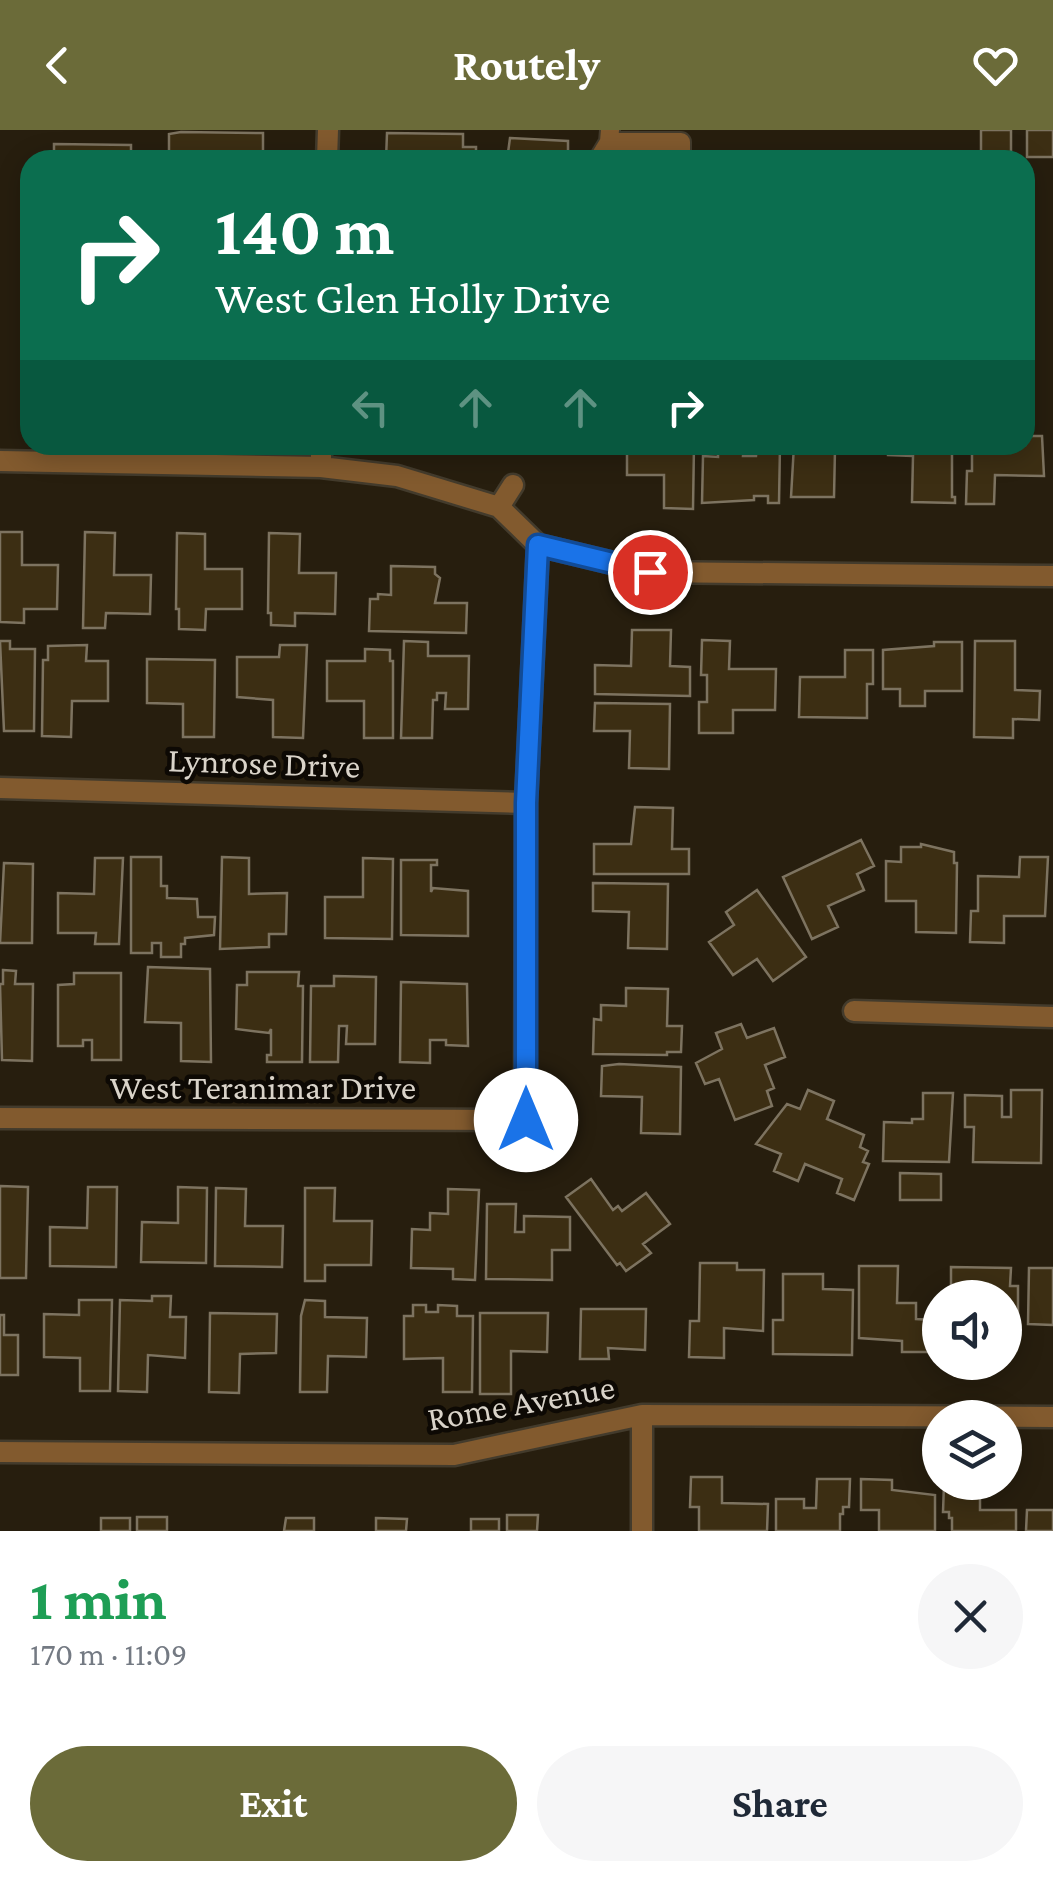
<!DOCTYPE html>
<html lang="en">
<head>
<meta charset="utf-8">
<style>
  :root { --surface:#fff; --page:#f6f6f7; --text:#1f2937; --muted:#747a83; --accent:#6b6b39 }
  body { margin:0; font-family:"Crimson Pro",serif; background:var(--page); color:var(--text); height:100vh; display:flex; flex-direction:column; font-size:38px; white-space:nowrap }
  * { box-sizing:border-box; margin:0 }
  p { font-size:32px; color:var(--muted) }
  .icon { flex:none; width:55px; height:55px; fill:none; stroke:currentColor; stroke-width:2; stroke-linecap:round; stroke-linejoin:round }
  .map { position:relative; height:1401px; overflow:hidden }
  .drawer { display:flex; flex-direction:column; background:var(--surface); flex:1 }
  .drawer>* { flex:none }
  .banner { position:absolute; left:20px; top:20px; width:1015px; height:305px; border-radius:30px; box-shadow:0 5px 25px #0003; background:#0b6e4f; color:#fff; overflow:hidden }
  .tools { position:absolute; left:922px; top:1150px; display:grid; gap:20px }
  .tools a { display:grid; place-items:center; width:100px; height:100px; border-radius:50%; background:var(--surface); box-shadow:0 5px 25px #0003; font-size:50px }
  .pin { position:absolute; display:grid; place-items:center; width:85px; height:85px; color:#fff; margin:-42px; border:5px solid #fff; border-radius:50%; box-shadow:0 2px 10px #0007 }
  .me { position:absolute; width:110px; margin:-55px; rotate:0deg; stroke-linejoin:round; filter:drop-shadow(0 0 8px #0008) }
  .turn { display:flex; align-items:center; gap:35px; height:210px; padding:0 30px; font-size:45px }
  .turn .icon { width:130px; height:130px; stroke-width:2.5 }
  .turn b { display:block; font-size:70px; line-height:85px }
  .lanes { display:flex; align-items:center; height:95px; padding:0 30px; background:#0003; justify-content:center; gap:50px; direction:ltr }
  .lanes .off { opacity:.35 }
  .round { display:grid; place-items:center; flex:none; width:105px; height:105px; border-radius:52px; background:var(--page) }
  .headline { display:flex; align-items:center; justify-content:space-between; height:170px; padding:0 30px }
  h1 { font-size:60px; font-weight:700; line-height:75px; color:#1e9e55 }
  .primary-button { display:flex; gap:20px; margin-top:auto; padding:20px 30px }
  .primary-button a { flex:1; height:115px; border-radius:60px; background:var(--accent); color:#fff; font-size:40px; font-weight:700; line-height:115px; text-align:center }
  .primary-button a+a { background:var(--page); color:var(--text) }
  header { display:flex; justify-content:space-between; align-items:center; height:130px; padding:0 30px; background:var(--accent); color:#fff; font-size:45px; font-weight:700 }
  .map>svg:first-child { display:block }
  .building { fill:#3c2e13; stroke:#7d7360; stroke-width:2.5 }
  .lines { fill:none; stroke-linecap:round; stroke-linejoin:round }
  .service-casing { stroke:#433b2c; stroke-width:22 }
  .minor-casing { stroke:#433b2c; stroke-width:25 }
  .service { stroke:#825a2e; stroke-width:18 }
  .minor { stroke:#825a2e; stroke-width:20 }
  .route-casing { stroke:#114b97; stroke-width:25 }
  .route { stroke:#1a73e8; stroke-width:18 }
  .labels { text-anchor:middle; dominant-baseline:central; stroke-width:9; stroke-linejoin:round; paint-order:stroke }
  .street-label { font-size:35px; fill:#d9d3c9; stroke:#0d0904 }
</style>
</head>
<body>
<header><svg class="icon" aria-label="back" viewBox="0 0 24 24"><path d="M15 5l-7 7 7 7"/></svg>Routely<svg class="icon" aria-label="heart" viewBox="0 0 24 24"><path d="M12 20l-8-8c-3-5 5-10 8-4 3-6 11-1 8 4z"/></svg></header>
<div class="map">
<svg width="1053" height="1401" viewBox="0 0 1053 1401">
  <rect width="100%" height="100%" fill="#271e0e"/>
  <path class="building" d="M981 0H1011V30H981Z
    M1027 0H1053V27H1027Z
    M181 2 263 3V30L169 29V4Z
    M387 3 463 4V17H476V30H386Z
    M510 8 568 11V30H507Z
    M54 14 131 15V30H54Z
    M1025 306H1042L1044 346 995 345 994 374H966L967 341H972V315H1025Z
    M627 315H694L693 379 664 378V345H627Z
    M718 315H744L743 326H756L757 315H780L779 373H768V366H754V370L702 373 703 326 718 327Z
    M794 315H858V319H835L834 367H791Z
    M888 315H952V367H955V373L912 372 913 326 888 325Z
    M0 402H22V435H58L57 479H24V493L0 492Z
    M85 402 115 403 114 445H151L150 484 106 483 105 498H83Z
    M177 403 205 404V439H242V479H206L205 500 179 499V479H176Z
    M269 403 300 404 299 443H336L335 484 295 483V496L271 495V483H268Z
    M391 436 435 437V444L440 448 435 473H467L466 503 369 501 370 469H378V464L391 465Z
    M632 500H671L670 536 690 537V566L595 564V535L631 536Z
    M702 510 730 511 729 539H776L775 580H733V603H699V572H707V545H701Z
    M0 511H10V519H35L34 601H4Z
    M404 511 428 512V526H469L468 579H445L446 563H437V570H433L432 608H401Z
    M975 511H1015V560L1040 561 1039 590 1013 589V608L974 607Z
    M934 512H962V561H925V576H900V559H883V520L934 516Z
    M87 515 86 531H108V571H72L71 607 42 606 43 530H48V516Z
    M280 515H307L303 608 273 607V570L237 567V527H279Z
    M365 519 390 520V531H393V608H364V571H327V531H365Z
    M845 520H873V554H867V588L799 587 800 547H845Z
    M147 529 215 530 214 607H183V574L147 573Z
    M595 573 670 574 669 639 629 638 630 601H594Z
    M635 677 673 678 672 719H689V744H594V714H631Z
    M861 710 874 736 857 744 864 760 828 776 838 797 812 809 783 747Z
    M921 714 954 722V733H957L956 803 916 802V771H886V731L901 732V717H921Z
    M131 727H161V756H167V768L197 769 198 787H215L214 805 185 808V814H181V827H161V813H152V823H131Z
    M222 727 249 728V764L287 763 286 804H269V817L220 819Z
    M1020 727H1048L1045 786H1004V813L970 812 971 781H978V746L1019 747Z
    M95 728H123L119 814H95L96 803H58V763L94 764Z
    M363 728 393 729 392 809 325 808V767H363Z
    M401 730H437V735H431V762L433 758 468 761V806L401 805Z
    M4 733 33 734 32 813H0Z
    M593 753 668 754 667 819 628 818 629 782 593 781Z
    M757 760 806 827 773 851 757 829 733 845 709 812 734 795 726 782Z
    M148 837 210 839 211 932 181 931V893L145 892Z
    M3 840 16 841 15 854H33L32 931 2 930 0 854H3Z
    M247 842H299L298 856H303L302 932H267V925H271V899L269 903 236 899 237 855H247Z
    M74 843H121V930H92V910H83V916H58V855L74 854Z
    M334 846 376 847 375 914H346L347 896H339L338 932H310L311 856H334Z
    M401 852 467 854 468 916 446 915V910H430V933L400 932Z
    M626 858 668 859 667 896H682L681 922H667V925L593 924 594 889 601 890V875L626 876Z
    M741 894 747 908 774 898 785 927 765 935 774 958 767 961 772 976 735 990 719 949 705 954 696 933 722 919 716 903Z
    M619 934 681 937 680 1004 641 1003 642 967 601 966 602 936Z
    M808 960 834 971 827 989 864 1005 860 1017 868 1021 863 1032 869 1034 854 1070 837 1063 842 1049 805 1034 798 1051 774 1041 781 1024 756 1014 787 974 800 979Z
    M1011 960H1042L1041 1033 973 1032 974 997H965V965L1002 966V987H1011Z
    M923 963H953L949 1032 883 1031 884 992 912 993V989H923Z
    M900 1043 941 1044V1070H900Z
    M591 1049 613 1080 618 1076 622 1081 646 1063 670 1094 643 1114 651 1123 626 1141 620 1133 617 1135 566 1067Z
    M0 1056 28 1057 26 1148H0Z
    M88 1057H117L116 1137 50 1136V1097L87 1098Z
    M178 1057 207 1058 206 1133 141 1132 142 1092 178 1093Z
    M216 1058 246 1059 245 1096H283L282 1137 215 1136Z
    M305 1058H335L334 1091H372L371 1135H325V1151H305Z
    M448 1059 479 1060 475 1150 453 1149V1139L411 1138 412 1099 430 1100V1083L448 1084Z
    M487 1074H516L515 1102H524V1086L570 1087V1120H552V1150L486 1149Z
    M700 1133H737V1140H764L763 1201 724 1198V1228L689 1227 690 1191H699Z
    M859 1136H898L897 1173H916V1189L933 1190V1222H902V1211L859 1208Z
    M951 1137 1011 1138 1010 1156H1018V1196H1005V1168H951Z
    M1029 1138H1053V1195L1028 1194Z
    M783 1144H823V1159L853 1160 852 1225 773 1224V1190H783Z
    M152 1166H171L170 1187H186L185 1228 148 1225 147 1262 118 1261 120 1170 152 1171Z
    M79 1170H112L110 1261H80V1228L44 1227V1184L79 1185Z
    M305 1170 325 1171V1187L367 1188 366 1227 328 1226 327 1262H300L301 1186Z
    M413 1175H426V1182H438V1175L457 1176V1186H473L472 1262H443V1228L404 1229V1186H413Z
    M581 1179H646L645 1220 608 1218 609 1229H580Z
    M210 1183 277 1184 276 1223 240 1224 239 1263 209 1262Z
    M480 1183H548L547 1222 511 1221V1264H480Z
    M0 1185H4V1205H18V1245H0Z
    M691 1347H722V1373L768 1374 767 1401H699V1377H690Z
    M817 1349H850L849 1377H843V1384H840V1401H776V1369H804V1378H816Z
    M861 1349 892 1350V1360L935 1365V1401H879V1380H861Z
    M944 1354H980V1380H1016V1401H952V1388H949V1382H943Z
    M1027 1380H1053V1401H1026Z
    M507 1385H538L537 1401H507Z
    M137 1387H167V1401H137Z
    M101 1388H130V1401H101Z
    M286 1388H314V1401H284Z
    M376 1388 407 1389 406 1401H376Z
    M471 1389H499V1401H471Z"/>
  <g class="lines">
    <defs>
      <path id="service" d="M610 0 609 12H681V30
        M598 30 609 12"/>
      <path id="minor" d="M327 30 328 0
        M0 331 321 337 397 346 499 377 538 415 650 442 1053 446
        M321 337V315
        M499 377 513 355
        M0 658 526 673
        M854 881 1053 887
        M0 988 525 990 526 673 538 415
        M642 1285V1401
        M0 1322 454 1325 642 1285 1053 1287"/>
    </defs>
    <use href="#service" class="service-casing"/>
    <use href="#minor" class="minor-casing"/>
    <use href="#service" class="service"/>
    <use href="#minor" class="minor"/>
  </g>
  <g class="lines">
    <defs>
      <path id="route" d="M526 990V673L538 415 650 442"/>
    </defs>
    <use href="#route" class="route-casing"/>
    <use href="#route" class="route"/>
  </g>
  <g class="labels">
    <g class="street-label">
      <text transform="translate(264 633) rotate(2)">Lynrose Drive</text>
      <text x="263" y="957">West Teranimar Drive</text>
      <text transform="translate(521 1273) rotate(-10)">Rome Avenue</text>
    </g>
  </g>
</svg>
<div class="tools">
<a><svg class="icon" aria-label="sound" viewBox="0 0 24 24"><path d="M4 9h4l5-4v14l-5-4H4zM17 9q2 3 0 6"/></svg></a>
<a><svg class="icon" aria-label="layers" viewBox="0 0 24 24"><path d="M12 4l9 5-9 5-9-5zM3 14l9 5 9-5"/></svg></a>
</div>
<div class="pin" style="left:650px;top:442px;background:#d93025"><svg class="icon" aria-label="arrive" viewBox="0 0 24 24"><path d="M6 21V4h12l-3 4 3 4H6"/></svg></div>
<svg class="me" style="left:526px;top:990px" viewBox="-20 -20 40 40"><circle r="19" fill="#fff"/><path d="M0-13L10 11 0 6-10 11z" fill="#1a73e8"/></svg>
<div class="banner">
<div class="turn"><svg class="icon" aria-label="right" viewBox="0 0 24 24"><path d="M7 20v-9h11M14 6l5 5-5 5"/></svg><div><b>140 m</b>West Glen Holly Drive</div></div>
<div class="lanes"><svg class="icon off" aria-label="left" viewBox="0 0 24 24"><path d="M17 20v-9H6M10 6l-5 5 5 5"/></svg><svg class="icon off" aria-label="ahead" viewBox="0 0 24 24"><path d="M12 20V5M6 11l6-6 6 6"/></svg><svg class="icon off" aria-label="ahead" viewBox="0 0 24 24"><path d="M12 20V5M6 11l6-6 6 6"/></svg><svg class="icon" aria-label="right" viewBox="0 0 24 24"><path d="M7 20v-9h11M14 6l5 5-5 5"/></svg></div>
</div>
</div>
<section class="drawer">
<div class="headline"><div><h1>1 min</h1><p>170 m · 11:09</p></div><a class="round"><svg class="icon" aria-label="close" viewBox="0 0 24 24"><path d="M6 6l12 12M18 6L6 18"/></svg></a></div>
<div class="primary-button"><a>Exit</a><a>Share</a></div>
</section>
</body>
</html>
